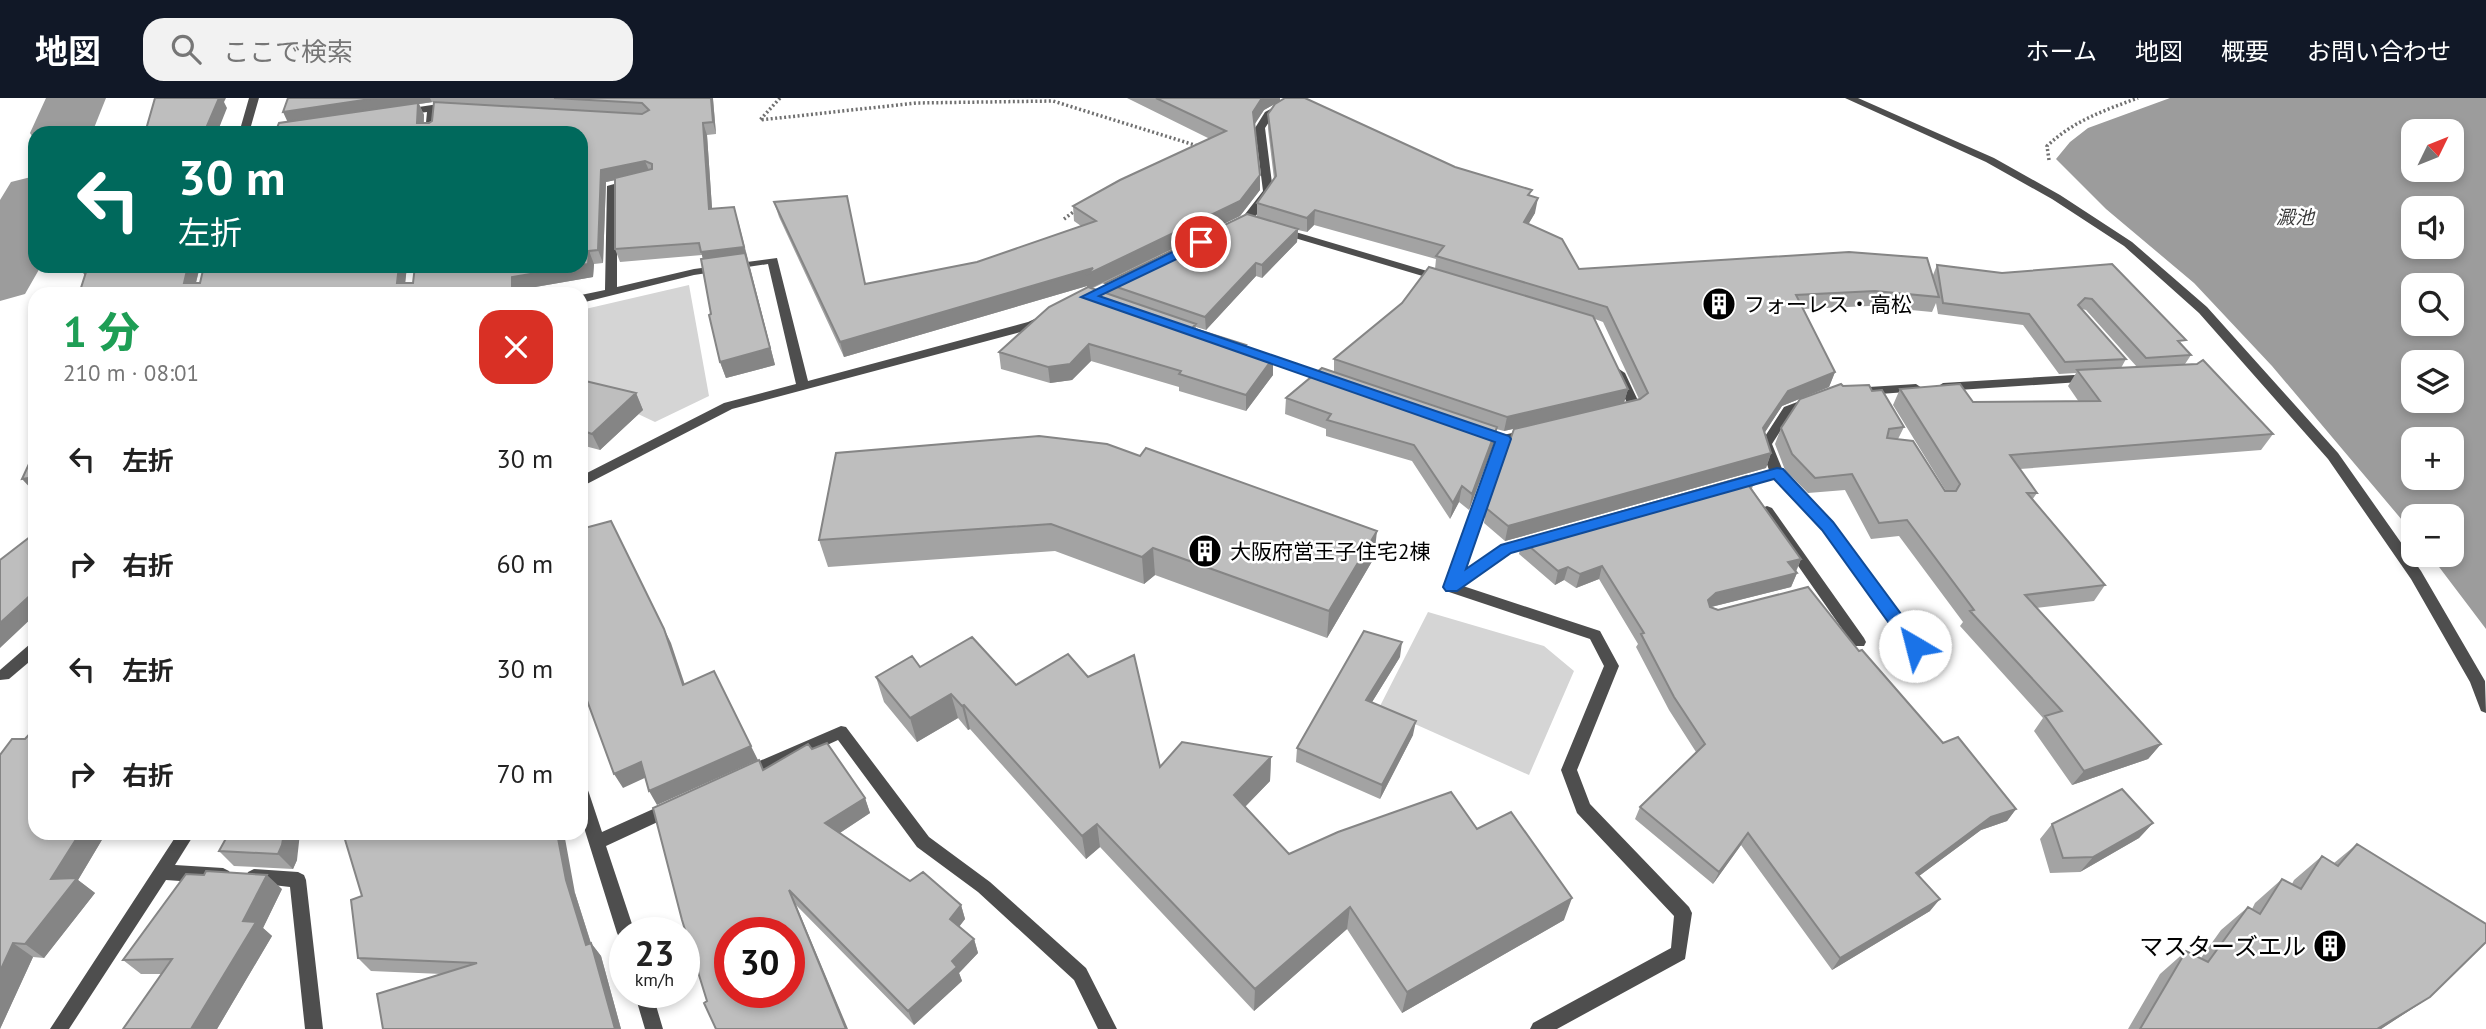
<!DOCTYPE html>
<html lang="ja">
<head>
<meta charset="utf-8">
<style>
  :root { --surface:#fff; --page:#f2f2f2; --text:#222; --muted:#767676; --accent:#111827 }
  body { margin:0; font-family:"PT Sans","Noto Sans JP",sans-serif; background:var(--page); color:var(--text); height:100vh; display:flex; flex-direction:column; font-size:26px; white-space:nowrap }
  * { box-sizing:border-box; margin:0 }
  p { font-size:23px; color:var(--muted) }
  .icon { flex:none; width:38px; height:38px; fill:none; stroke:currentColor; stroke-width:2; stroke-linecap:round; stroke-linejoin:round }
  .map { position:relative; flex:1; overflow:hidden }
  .sheet { position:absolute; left:28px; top:189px; width:560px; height:553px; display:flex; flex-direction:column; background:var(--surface); border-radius:21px; box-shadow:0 4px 10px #0003 }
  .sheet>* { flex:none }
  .hud { position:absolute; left:28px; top:28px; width:560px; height:147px; border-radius:21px; box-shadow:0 4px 10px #0003; background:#00695c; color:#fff; overflow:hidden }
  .needle { width:46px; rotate:47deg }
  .fabs { position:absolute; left:2401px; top:21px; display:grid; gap:14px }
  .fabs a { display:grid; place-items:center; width:63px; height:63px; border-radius:14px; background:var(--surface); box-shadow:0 4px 10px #0003; font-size:35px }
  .speed { position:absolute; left:609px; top:819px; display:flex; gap:14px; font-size:35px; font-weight:700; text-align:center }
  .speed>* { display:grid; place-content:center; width:91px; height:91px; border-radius:50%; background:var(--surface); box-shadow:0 4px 10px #0003; line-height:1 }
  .speed small { font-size:18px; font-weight:400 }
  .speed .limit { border:10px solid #d22; background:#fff; color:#111 }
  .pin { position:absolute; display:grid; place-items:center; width:60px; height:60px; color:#fff; margin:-30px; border:4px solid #fff; border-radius:50%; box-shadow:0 2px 7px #0007 }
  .me { position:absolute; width:77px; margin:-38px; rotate:323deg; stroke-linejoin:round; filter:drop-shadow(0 0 5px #0008) }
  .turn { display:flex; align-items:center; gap:24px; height:147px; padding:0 35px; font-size:32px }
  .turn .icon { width:91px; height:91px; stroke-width:2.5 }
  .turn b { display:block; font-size:49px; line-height:60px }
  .round { display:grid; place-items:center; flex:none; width:74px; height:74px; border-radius:21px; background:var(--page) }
  .summary { display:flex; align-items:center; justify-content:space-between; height:119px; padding:0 35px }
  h1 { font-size:42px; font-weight:800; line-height:52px; color:#1e9e55 }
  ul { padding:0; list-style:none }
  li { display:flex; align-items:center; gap:21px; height:105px; padding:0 35px }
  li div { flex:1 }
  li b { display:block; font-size:26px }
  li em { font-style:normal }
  header { display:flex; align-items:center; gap:42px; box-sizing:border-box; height:98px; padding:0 35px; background:var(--accent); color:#fff }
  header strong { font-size:33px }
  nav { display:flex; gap:38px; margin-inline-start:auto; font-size:24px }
  .search { width:490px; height:63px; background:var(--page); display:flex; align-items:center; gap:18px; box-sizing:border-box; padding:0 24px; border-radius:21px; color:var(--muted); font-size:26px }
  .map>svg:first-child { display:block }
  .green { fill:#d5d5d5 }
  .water { fill:#9c9c9c; fill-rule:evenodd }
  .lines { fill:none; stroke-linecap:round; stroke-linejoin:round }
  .river { fill:#9c9c9c; fill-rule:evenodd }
  .path { stroke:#707070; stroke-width:3.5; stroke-dasharray:2 2.5; stroke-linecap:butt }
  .service { fill:#4e4e4e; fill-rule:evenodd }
  .minor { fill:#4e4e4e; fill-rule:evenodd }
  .wall { fill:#a3a3a3; fill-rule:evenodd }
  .shaded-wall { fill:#858585 }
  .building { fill:#bebebe; stroke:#858585; stroke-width:2; fill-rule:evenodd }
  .route { fill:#1a73e8; stroke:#114b97; stroke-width:2 }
  .labels { text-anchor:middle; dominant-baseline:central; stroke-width:5; stroke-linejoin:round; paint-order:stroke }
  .far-water-label { font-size:19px; font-style:italic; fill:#3d3d3d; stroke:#fff }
  .poi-label { font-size:21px; fill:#000; stroke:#fff; text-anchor:start }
  .near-poi-label { font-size:24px; fill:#000; stroke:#fff; text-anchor:end }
</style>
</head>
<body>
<header>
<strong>地図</strong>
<div class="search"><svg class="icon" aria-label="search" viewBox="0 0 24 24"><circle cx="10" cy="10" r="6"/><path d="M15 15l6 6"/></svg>ここで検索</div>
<nav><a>ホーム</a><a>地図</a><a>概要</a><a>お問い合わせ</a></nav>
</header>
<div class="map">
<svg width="2486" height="931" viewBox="0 0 2486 931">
  <rect width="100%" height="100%" fill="#fff"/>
  <path class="green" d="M689 187 709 298 655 324 581 289V212Z
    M1428 514 1544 548 1574 573 1529 677 1379 610Z"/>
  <path class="water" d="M2170 0H2486V531L2430 457H2452V418H2413V435L2272 268 2194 185 2106 111 2056 61 2070 44 2088 30ZM2413 33H2452V72H2413ZM2452 110V149H2413V110ZM2452 187V226H2413V187ZM2413 264H2452V303H2413ZM2452 341V380H2413V341Z"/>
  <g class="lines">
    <path class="river" d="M46 0H106L92 35H35V43L30 35Z
      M35 78V168H41L25 196 0 203V102L11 84Z"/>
    <path class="path" d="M780 0 760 22 916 5 1053 3 1201 49
      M2049 62 2047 48C2073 23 2105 12 2138 0
      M1064 121 1077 111"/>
    <path class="service" d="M35 544V559L9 581 0 582V572L30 546Z"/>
    <path class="minor" d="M249 0H259L249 35H239Z
      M1291 0H1303L1273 18 1265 30 1273 93C1264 106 1253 130 1234 128V124L1242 120 1263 93 1255 30 1265 14Z
      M1845 0H1858L1994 60 2060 97 2132 144 2207 209 2338 355 2421 473 2485 583 2486 615 2481 613 2470 584 2411 481 2328 361 2199 215 2124 148 2052 101 1986 64Z
      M432 7 451 8 456 11 451 14 437 13 435 35H425L427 14 405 17 400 14 405 11Z
      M632 81 636 82V86L617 90V189L694 171 777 160 808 283 1028 224 1043 217 1049 221 1036 230 732 311 581 389V378L724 305 796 286 768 166 694 177 581 205V197L605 192 607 88Z
      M1282 130 1444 178 1446 180 1444 182H1436L1278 135V131Z
      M1255 252 1336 279 1338 282 1332 286 1251 259 1249 256Z
      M1619 271 1625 275 1641 309 1639 312 1624 316 1618 312 1620 309 1628 307 1613 275Z
      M2091 276 2097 280 2095 283 1943 293 1937 289 1943 285Z
      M1916 286 1922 290 1920 293 1853 298 1847 294 1853 290Z
      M1813 298 1817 299 1819 302 1817 305 1792 315 1772 346 1783 373 1832 424 1920 544 1922 548 1920 552H1910L1822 432 1774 380 1733 392 1726 387 1728 384 1769 372 1760 346 1784 309Z
      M1529 331 1534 332 1535 335 1534 338 1509 344 1464 473 1501 447 1538 437 1545 442 1543 446 1511 455 1463 488 1600 533 1619 568 1577 672 1590 706 1689 809 1692 815 1685 861 1557 931H1530L1533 925 1671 850 1674 818 1577 715 1561 672 1604 568 1590 541 1446 493 1444 489 1498 341 1499 338Z
      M1767 408 1772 410 1864 540 1866 544 1864 548H1854L1762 416 1760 413 1762 410Z
      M841 628 846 629 929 739 990 784 1086 870 1117 931H1098L1074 882 978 794 917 749 838 642 753 681 747 683 741 681 739 676 741 671Z
      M581 688 587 690 589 695 602 734 671 703 677 705 679 710 677 715 606 748 635 835H625V843L620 841 617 835 581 720Z
      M178 735H195L175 767 223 770 229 773 231 778 229 783 223 786 166 782 69 931H50Z
      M254 771 298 774 304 777 306 782 323 931H305L290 789 248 784 246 779 248 774Z
      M634 894H652L663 931H645Z"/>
  </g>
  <path class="wall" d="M288 0H713L716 36 707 37 712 111 738 122 775 267 726 280 720 264 702 157 620 164 615 151V82L606 84 603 165 594 166 593 179 518 192V196H79L85 177 78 168H200L196 185H200L204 168H407L405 185H413L581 168 288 24ZM434 4 432 23 429 25H424V17L419 6Z
    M1127 0H1280V3L1531 98 1535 115 1528 126 1579 171 1933 177 1937 167 2002 175 2112 166 2191 257 2185 266 2273 336 2261 352 2020 371 2037 395 2032 402 2105 487 2094 503 2036 510 2161 646 2148 661 2072 687 2034 633 2043 620 1960 528 1963 524 1899 438 1871 441 1845 392 1808 395 1785 372 1775 346 1781 330 1843 288 1872 293 1904 329 1898 341 1946 393 1893 307 1900 291 1973 304H2079L2068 288 2076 275 2059 276 2023 227 1938 216 1936 205 1932 214 1869 208 1803 211 1835 274 1829 289 1782 308 1765 334 1771 355 1766 370 1505 443 1484 425 1486 410 1545 324 1504 333 1496 331 1494 345 1469 412 1459 404 1450 421 1412 363 1326 338V331L1285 316 1286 300 1334 273V261L1402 205 1435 171 1436 161 1314 127 1307 134 1298 132 1297 144 1262 180 1256 178 1206 232 1196 229V231L1246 251 1273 277 1246 313 1179 293V289L1091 263 1072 282 1050 285 1001 271 999 254 1087 190V188L844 259 779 119 774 104 866 186 977 164 1081 128 1074 123 1073 108 1210 41ZM1278 4 1268 16V31L1274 81 1257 105V119L1105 185 1106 196 1091 191 1240 118 1260 92 1254 26 1264 12ZM2082 211 2086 212 2137 269 2121 270 2126 261ZM1595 221 1603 224 1639 301 1624 304 1628 291Z
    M581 282 636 295 643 312 600 352 581 347Z
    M836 355 1374 460 1327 540 1155 477 1144 486 1055 453 828 469 819 442Z
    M1753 387 1752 391 1801 461 1796 474 1797 475 1791 489 1711 509 1859 553 1943 645 2016 711 2007 723 1981 732 1919 778 1930 813 1832 872 1741 747 1713 786 1635 721 1640 709 1696 654 1669 612 1636 549 1638 546 1599 481 1576 490 1564 482 1555 487 1519 456 1522 442Z
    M1400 559 1372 604 1413 637 1380 701 1296 664 1297 650Z
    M920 569 1016 587 1160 669 1271 659 1270 683 1245 709 1289 756 1477 731 1564 822 1402 915 1347 831 1254 913 1100 749 1086 761 970 631 968 632 958 620 917 644 884 604 876 579Z
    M25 641 35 735H106L78 782 95 795 44 860 33 859 0 931Z
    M812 651 865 700 870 715 840 735 910 783 961 807 965 821 959 829 974 841 978 855 959 875 962 883 914 927 796 807 707 903 763 672Z
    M2153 725 2139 740 2080 774 2050 775 2040 741 2052 726Z
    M229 735 297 762 293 771 234 768 219 753Z
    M2357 746 2430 899 2381 931H2128L2160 876 2186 853 2201 860 2221 832 2248 809 2252 811 2255 805 2282 781 2292 786 2294 782 2322 758 2334 765Z
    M282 791 263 830 272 838 217 931H123L162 876H141L123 862Z
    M575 795 591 845 601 858 621 931H383L442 876 371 873 358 860 362 798Z"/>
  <path class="shaded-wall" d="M216 0H226L224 4 227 10 217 35H204Z
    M377 0H430L432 4 419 6 424 17 423 35 289 27 283 14Z
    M711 0H713V2L716 36 713 24Z
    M1262 0H1280V3L1264 12 1253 29V14Z
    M703 25 707 37 713 124 709 111Z
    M645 63 650 75 606 84 603 165 598 152 601 72Z
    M1260 77V92L1240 118 1087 192V188L844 259 840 244Z
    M1538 100 1535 115 1521 139 1524 124Z
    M734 109 775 267 726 280 720 264 705 167 701 154Z
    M1315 112 1314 127 1307 134V120Z
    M1298 131 1297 144 1262 180V167Z
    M589 153 594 166 593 179 518 192V196H480L512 179Z
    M1256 165V178L1206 232 1205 219Z
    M78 168H91L87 180Z
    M188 168H200L193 196 184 185Z
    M399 168H407L404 196 397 185Z
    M1089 246 1091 263 1072 282 1050 285 1048 269Z
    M1273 260V277L1246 313V297Z
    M1835 274 1829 289 1782 308 1758 345 1763 330 1788 293Z
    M1628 291 1624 305 1504 333 1507 319Z
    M636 295 643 312 600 352 592 336Z
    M1497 329 1494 345 1469 412 1472 396Z
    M1771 355 1766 370 1505 443 1508 428Z
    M35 379V394H34L22 381Z
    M1462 388 1459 404 1450 421 1453 405Z
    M611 423 671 545 690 602 683 587Z
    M1377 433 1374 460 1327 540 1329 513Z
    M1153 450 1155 477 1144 486 1142 459Z
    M1801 461 1795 475 1788 464Z
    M1602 468 1599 481 1576 490 1580 476Z
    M1568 469 1564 482 1555 487 1558 473Z
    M1797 475 1791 489 1711 509 1703 516 1708 502 1716 495Z
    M35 493V517L0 550V525Z
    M1402 544 1400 559 1364 617 1366 602Z
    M951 596 958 620 917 644 910 620Z
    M964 607 970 631 968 632 962 608Z
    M1416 623 1413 637 1380 701 1382 687Z
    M2161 646 2148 661 2072 687 2084 673Z
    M751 648 758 662 657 707 649 693Z
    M1271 659 1270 683 1234 720V697Z
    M641 664 649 678 623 690 614 676Z
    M865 700 870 715 832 740 825 725Z
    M2016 711 2007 723 1981 732 1907 787 1916 775 1991 719Z
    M2153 725 2139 740 2080 774 2093 759Z
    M1097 726 1100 749 1086 761 1082 738Z
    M80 735H106L78 782 95 795 44 860 25 846 51 781Z
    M284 735H300L297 762 293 771 278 756Z
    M557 735H564L575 795 592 849 591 845 601 858 621 931H615L586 847 566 782Z
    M1748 735 1741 747 1713 786 1719 774Z
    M267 777 282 791 263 830 272 838 217 931H191L243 823Z
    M789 792 796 807 848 931H846Z
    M1572 800 1564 822 1402 915 1407 894Z
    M1940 801 1930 813 1832 872 1840 860Z
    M961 807 965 821 954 835 950 821Z
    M1350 809 1347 831 1254 913 1255 891Z
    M974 841 978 855 959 875 962 883 914 927 908 913 952 863Z
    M13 845 33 859 0 931V873Z
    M2430 899 2381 931H2377Z"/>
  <path class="building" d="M155 0H219L204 35H145Z
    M288 0H377L283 14Z
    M554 0H711L713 24 703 25 709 111 734 109 744 149 701 154 699 145 615 151V80L652 71V66L645 63 601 72 598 152 589 153 588 166 581 167V35H275L279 25 418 5 417 25H429L432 23 434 4 642 16 649 12 642 5Z
    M1156 0H1262L1253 14 1260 77 1240 103 1086 177 1093 170 840 244 774 104 847 98 865 186 977 164 1096 123 1073 108 1120 82 1226 33Z
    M1285 0H1305L1455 69 1532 92 1528 97 1538 100 1524 124 1562 141 1579 171 1849 154 1927 160 1939 199 1875 193 1796 197 1835 274 1788 293 1763 330 1771 355 1508 428 1486 410 1514 331 1640 301 1648 295 1607 209 1436 158 1444 148 1315 112 1307 120 1257 105 1276 78 1268 16 1275 6Z
    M1247 116 1298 131 1262 167 1256 165 1205 219 1105 185Z
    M745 155 770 250 720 264 709 217 711 216 701 161Z
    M2112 166 2186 242 2178 243 2191 257 2146 260 2092 201 2085 200 2078 207 2126 261 2065 264 2029 216 1943 205 1937 167 2002 175Z
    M88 168H188L184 185H200L204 168H399L397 185H413L415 168H578L512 179V191L480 196H79Z
    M1429 169 1593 218 1628 291 1507 319 1334 261 1402 205Z
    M1088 189 1196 226 1192 230 1246 247 1243 250 1273 260 1246 297 1179 276 1181 273 1089 246 1070 266 1048 269 999 254 1049 209Z
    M2203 262 2273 336 2010 357 2037 395H2027L2105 487 2025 497 2161 646 2084 673 2045 618 2062 613 1970 513 1974 512 1907 422 1879 425 1852 376 1815 380 1792 356 1781 330 1800 301 1841 286 1843 288 1869 287 1872 293 1882 292 1904 329 1889 331 1887 340 1913 343 1945 393H1956L1960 386 1900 291 1960 286 1973 304 2100 303 2077 272 2197 266Z
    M1322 270 1497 329 1472 396 1462 388 1453 405 1414 347 1327 322 1331 316 1286 300Z
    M581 282 636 295 592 336 581 332Z
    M1039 338 1107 346 1140 358 1146 350 1377 433 1329 513 1153 450 1142 459 1051 426 819 442 836 355Z
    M35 353V379L22 381Z
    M1747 378 1753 387 1749 388 1801 461 1788 464 1797 475 1716 495 1708 502 1710 509 1718 512 1808 489 1859 553 1862 552 1943 645 1958 639 2016 711 1991 719 1916 775 1940 801 1840 860 1748 735 1719 774 1640 709 1705 646 1674 599 1641 536 1644 535 1602 468 1580 476 1568 469 1558 473 1522 442Z
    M611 423 664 531 683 587 714 573 751 648 649 693 641 664 614 676 581 586V431Z
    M35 435V493L0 525V462Z
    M1364 533 1402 544 1366 602 1416 623 1382 687 1297 650Z
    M972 539 1016 587 1068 556 1088 579 1134 557 1160 669 1182 644 1271 659 1234 697 1289 756 1338 734 1451 694 1477 731 1511 714 1572 800 1407 894 1350 809 1255 891 1097 726 1082 738 964 607 962 608 951 596 910 620 876 579 912 558 920 569Z
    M35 630V735H80L51 781 77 780 25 846 13 845 0 873V657L12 641H25Z
    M827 645 865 700 825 725 910 783 923 774 961 807 950 821 974 841 952 863 957 869 908 913 789 792 846 931H716L704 905 707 903 682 822 653 710 759 662 763 672 808 646 812 651ZM730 835H789V894H730Z
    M2122 691 2153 725 2093 759 2063 760 2052 726Z
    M229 735H284L282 747 278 756 219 753Z
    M343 735H557L566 782 586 847 591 845 615 931H383L377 896 477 865 358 860 351 802 362 798Z
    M2357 746 2486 826V844L2430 899 2377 931H2140L2186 853 2208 864 2248 809 2260 816 2282 781 2301 791 2322 758 2338 768Z
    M206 773 267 777 243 823 256 824 191 931H123L172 861 123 862 186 776 204 777Z"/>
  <path class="route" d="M1201 140 1206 142V147L1099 198 1509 338 1511 341 1466 471 1501 447 1777 370 1783 371 1833 424 1921 543 1923 548 1921 553H1909L1822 432 1774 381 1511 455 1457 493H1446L1443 489 1495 344 1081 199Z"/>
  <defs>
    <symbol id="building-disc" viewBox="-11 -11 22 22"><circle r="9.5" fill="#000" stroke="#fff"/><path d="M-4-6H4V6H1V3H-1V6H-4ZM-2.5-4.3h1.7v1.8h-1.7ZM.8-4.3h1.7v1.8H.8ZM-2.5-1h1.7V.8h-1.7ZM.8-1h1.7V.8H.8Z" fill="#fff"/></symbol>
  </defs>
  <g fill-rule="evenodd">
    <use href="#building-disc" x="1700" y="187" width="38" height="38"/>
    <use href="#building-disc" x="1186" y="434" width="38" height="38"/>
    <use href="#building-disc" x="2311" y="829" width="38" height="38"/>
  </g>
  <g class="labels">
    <g class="far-water-label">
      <text x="2295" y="119">澱池</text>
    </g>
    <g class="poi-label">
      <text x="1744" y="206">フォーレス・高松</text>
      <text x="1230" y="453">大阪府営王子住宅2棟</text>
    </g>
    <g class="near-poi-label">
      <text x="2306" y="848">マスターズエル</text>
    </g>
  </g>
</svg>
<div class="fabs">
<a><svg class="needle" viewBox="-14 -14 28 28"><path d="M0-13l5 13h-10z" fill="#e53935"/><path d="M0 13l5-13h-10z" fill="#767676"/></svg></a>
<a><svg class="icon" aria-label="sound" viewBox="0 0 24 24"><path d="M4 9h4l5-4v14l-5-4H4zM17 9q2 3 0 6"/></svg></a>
<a><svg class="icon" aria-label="search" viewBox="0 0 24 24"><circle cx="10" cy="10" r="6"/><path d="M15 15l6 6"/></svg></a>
<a><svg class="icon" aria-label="layers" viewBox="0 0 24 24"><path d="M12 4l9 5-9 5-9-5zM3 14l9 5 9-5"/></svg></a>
<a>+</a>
<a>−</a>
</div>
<div class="speed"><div>23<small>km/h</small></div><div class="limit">30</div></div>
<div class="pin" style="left:1201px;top:144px;background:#d93025"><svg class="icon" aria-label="arrive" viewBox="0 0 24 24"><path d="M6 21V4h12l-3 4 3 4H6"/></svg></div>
<svg class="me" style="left:1915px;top:548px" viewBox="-20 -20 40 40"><circle r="19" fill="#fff"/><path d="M0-13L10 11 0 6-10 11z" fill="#1a73e8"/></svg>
<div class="hud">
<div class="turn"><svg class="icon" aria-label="left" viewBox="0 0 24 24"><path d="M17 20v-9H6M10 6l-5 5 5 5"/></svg><div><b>30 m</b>左折</div></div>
</div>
<section class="sheet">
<div class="summary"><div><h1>1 分</h1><p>210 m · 08:01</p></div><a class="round" style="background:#d93025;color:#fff"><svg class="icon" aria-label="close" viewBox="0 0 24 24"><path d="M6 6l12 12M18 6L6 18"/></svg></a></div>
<ul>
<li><svg class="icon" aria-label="left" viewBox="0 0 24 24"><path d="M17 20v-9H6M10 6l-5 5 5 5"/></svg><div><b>左折</b></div><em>30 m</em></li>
<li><svg class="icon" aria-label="right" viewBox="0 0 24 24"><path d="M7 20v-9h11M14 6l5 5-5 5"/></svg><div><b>右折</b></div><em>60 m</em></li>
<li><svg class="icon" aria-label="left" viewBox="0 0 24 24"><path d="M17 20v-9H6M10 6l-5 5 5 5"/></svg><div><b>左折</b></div><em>30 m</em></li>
<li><svg class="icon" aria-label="right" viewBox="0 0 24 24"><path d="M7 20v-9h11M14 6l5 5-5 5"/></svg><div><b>右折</b></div><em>70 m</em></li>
</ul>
</section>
</div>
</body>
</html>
